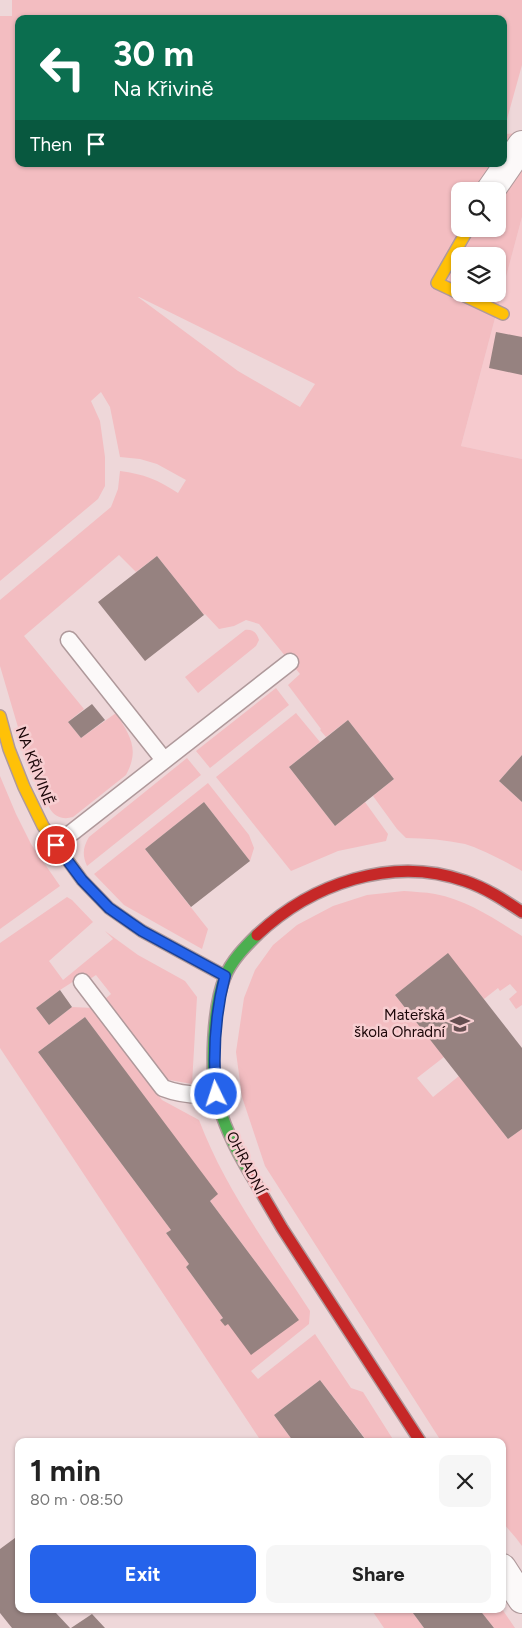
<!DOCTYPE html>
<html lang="en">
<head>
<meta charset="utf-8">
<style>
  :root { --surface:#fff; --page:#f6f6f6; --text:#222; --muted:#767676; --accent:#2563eb }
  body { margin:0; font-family:Figtree,sans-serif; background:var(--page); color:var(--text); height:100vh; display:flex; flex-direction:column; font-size:19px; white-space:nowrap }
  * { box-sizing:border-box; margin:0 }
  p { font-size:16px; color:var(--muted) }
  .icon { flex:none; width:28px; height:28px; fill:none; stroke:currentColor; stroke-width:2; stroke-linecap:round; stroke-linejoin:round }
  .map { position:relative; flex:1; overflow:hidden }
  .side { position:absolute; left:15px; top:1438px; width:491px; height:175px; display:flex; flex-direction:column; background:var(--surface); border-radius:10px; box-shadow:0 1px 4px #0004 }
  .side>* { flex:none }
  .top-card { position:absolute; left:15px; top:15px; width:492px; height:152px; border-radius:10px; box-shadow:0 1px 4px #0004; background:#0b6e4f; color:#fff; overflow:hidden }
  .fabs { position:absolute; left:451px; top:182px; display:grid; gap:10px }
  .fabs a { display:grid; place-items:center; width:55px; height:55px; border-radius:10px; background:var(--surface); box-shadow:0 1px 4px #0004; font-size:25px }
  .pin { position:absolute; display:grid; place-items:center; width:42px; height:42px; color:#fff; margin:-21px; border:2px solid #fff; border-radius:50%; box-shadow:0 1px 5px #0007 }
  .me { position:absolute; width:55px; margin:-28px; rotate:356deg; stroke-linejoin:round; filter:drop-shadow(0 0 4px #0008) }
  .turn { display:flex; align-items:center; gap:18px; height:105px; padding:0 15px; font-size:22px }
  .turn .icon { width:65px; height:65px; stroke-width:2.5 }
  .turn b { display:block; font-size:35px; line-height:42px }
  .then { display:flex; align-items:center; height:48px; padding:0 15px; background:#0003; gap:10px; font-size:19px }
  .round { display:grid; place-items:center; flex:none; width:52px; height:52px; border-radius:10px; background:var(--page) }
  .headline { display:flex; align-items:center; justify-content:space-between; height:85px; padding:0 15px }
  h1 { font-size:30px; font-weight:700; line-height:38px }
  .cta { display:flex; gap:10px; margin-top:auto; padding:10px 15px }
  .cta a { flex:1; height:58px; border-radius:10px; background:var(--accent); color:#fff; font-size:20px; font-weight:700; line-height:58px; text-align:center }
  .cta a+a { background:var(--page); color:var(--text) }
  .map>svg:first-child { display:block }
  .built { fill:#f6cace }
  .green { fill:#f3bdc1; fill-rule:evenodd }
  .building { fill:#968280 }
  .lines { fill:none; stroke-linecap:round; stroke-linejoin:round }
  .lane-casing { stroke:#af999b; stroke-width:19 }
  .street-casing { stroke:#af999b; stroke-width:30 }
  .fast-casing { stroke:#af999b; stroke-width:14 }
  .slow-casing { stroke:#af999b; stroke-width:14 }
  .jam-casing { stroke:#af999b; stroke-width:14 }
  .lane { stroke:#fcf9f9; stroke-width:16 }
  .street { stroke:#fcf9f9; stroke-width:28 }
  .fast { stroke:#4caf50; stroke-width:11 }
  .slow { stroke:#ffc107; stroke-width:11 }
  .jam { stroke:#c62828; stroke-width:11 }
  .route-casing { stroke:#184099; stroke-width:12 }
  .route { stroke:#2563eb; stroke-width:9 }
  .labels { text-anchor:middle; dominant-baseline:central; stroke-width:5; stroke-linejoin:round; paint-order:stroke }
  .street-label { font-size:15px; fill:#1b0608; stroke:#f7ced1 }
  .poi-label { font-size:15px; fill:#1b0608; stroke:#f7ced1; text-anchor:end }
</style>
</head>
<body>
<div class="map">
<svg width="522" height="1628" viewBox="0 0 522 1628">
  <rect width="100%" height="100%" fill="#eed7d9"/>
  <path class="built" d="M522 217V459L461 446Z"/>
  <path class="green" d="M12 0H522V65L504 130V19H19V164H504V134L522 133V217L461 446 522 459V755L499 781 522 802V871C509 863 479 848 465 844 446 840 426 838 406 838L397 829 373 796 394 779 348 720 326 737 320 730 321 729 288 685 300 674 259 624 246 620 234 626 219 629 205 614 204 615 157 556 136 572 119 555 24 636 84 709 68 722 81 738 116 713C130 736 140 749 126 775L73 817C63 820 55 817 50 809L25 751 0 666V600L111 507 118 489 120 471C144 474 158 480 178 493L186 480 157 464 140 459 120 457 110 407 101 392 91 401 100 421 105 457V486L98 499 0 581V16H12ZM460 191H498V229H460ZM460 256H498V294H460ZM138 297H139L315 384 300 407 238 371Z
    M245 630C253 629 257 633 259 640L256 646 198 693 185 677Z
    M276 688 289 705 210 768 196 751Z
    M296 713 320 742 289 767 335 826 365 802 388 834 386 841 338 851 291 871 216 777Z
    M187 758 201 775 87 866C82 855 83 847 89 837Z
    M0 776 16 814 31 844 60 886 0 929Z
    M208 783 249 835 254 848 250 861 204 802 145 849 208 929 202 949 124 905 94 874Z
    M404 891C414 892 425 892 435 894 467 900 495 919 522 936V1005L516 1009 509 999 517 992 510 984 500 991 498 988 484 999 447 954 395 995 444 1057 417 1078 433 1097 459 1076 508 1139 522 1129V1546L516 1538 503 1523 502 1441H441L265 1166 242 1097 236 1052 244 998 255 970 273 945 297 925 333 906 367 895Z
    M67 897 72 900 93 922 49 961 63 980 113 939 105 931 138 955 185 981 197 997 192 1084 164 1079 105 999 111 994 96 975 90 979 85 974 60 990 36 1008 49 1025 72 1007 94 1008 162 1100 199 1120C225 1189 270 1249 310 1311L309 1324 251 1371 258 1379 315 1334 351 1388 363 1392 394 1441H367L320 1380 274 1415 293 1441H261L0 1048V943ZM85 1017 217 1194 210 1201 299 1320 228 1324 220 1320 223 1318 186 1267 189 1264 166 1233 171 1230 38 1052Z
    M371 1609H410L424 1628H384Z
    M479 1609H502L515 1628H494Z"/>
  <path class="building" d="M496 332 522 337V375L489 368Z
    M157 556 204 615 145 661 98 602Z
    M92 704 105 720 81 738 68 722Z
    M348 720 394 779 335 826 289 767Z
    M522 755V802L499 781Z
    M204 802 250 861 191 907 145 849Z
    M448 953 522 1048V1129L508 1139 395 995Z
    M60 990 72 1007 49 1025 36 1008Z
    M85 1017 218 1194 210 1201 299 1320 251 1355 228 1324 225 1326 220 1320 223 1318 186 1267 189 1264 166 1233 171 1230 38 1052Z
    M320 1380 365 1439 367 1441H293L274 1415Z
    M19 1535V1609H62L56 1613 70 1628H12L0 1613V1549Z
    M410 1609H479L494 1628H424Z
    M92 1614 105 1628H71Z"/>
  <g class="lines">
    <defs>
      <path id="lane" d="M69 640 164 760
        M56 845 290 662
        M82 982 163 1088C181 1095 197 1096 216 1094"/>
      <path id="street" d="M490 191 522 145
        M502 1568 522 1599"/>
      <path id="fast" d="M251 1175C237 1152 223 1125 217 1098 210 1069 213 1005 225 977 231 961 245 947 257 935"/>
      <path id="slow" d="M468 229 437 283 503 314
        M0 716 9 749 24 787 43 826 82 880 109 908 142 931 225 976"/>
      <path id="jam" d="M257 935C311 884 392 855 465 881 486 888 504 900 522 912
        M251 1175 282 1228 420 1441"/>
    </defs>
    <use href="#lane" class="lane-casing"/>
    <use href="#street" class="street-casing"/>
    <use href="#fast" class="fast-casing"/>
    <use href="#slow" class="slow-casing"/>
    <use href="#jam" class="jam-casing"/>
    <use href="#lane" class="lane"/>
    <use href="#street" class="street"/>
    <use href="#fast" class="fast"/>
    <use href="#slow" class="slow"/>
    <use href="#jam" class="jam"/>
  </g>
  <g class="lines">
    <defs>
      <path id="route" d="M56 845 82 880 109 908 142 931 225 976C215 1014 213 1055 216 1094"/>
    </defs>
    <use href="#route" class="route-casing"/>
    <use href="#route" class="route"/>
  </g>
  <defs>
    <symbol id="school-bare" viewBox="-9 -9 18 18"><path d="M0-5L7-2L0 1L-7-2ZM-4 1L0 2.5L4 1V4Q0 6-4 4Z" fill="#654f51" stroke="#f7ced1" stroke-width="2.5" paint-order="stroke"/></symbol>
  </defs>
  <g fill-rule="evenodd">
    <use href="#school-bare" x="446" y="1010" width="28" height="28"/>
  </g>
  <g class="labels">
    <g class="street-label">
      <text transform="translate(35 766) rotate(69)">NA KŘIVINĚ</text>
      <text transform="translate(246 1163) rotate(63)">OHRADNÍ</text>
    </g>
    <g class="poi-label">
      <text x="445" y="1015">Mateřská<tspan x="445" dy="17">škola Ohradní</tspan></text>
    </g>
  </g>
</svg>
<div class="fabs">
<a><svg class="icon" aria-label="search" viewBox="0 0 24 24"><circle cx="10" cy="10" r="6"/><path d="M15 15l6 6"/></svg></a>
<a><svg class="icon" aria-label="layers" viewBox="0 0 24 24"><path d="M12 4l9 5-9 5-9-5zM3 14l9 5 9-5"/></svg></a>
</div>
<div class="pin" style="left:56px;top:845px;background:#d93025"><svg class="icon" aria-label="arrive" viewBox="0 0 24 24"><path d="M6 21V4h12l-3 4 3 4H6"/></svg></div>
<svg class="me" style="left:216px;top:1094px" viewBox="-20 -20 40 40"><circle r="17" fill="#2563eb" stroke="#fff" stroke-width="3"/><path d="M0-11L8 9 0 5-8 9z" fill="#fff"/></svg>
<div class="top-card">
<div class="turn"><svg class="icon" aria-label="left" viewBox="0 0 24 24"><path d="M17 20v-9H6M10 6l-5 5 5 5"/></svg><div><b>30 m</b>Na Křivině</div></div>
<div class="then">Then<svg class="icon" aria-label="arrive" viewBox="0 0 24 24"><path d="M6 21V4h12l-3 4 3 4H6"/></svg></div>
</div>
<section class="side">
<div class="headline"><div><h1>1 min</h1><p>80 m · 08:50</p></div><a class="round"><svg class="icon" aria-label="close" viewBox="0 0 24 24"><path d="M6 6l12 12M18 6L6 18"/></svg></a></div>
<div class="cta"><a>Exit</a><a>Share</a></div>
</section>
</div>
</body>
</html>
